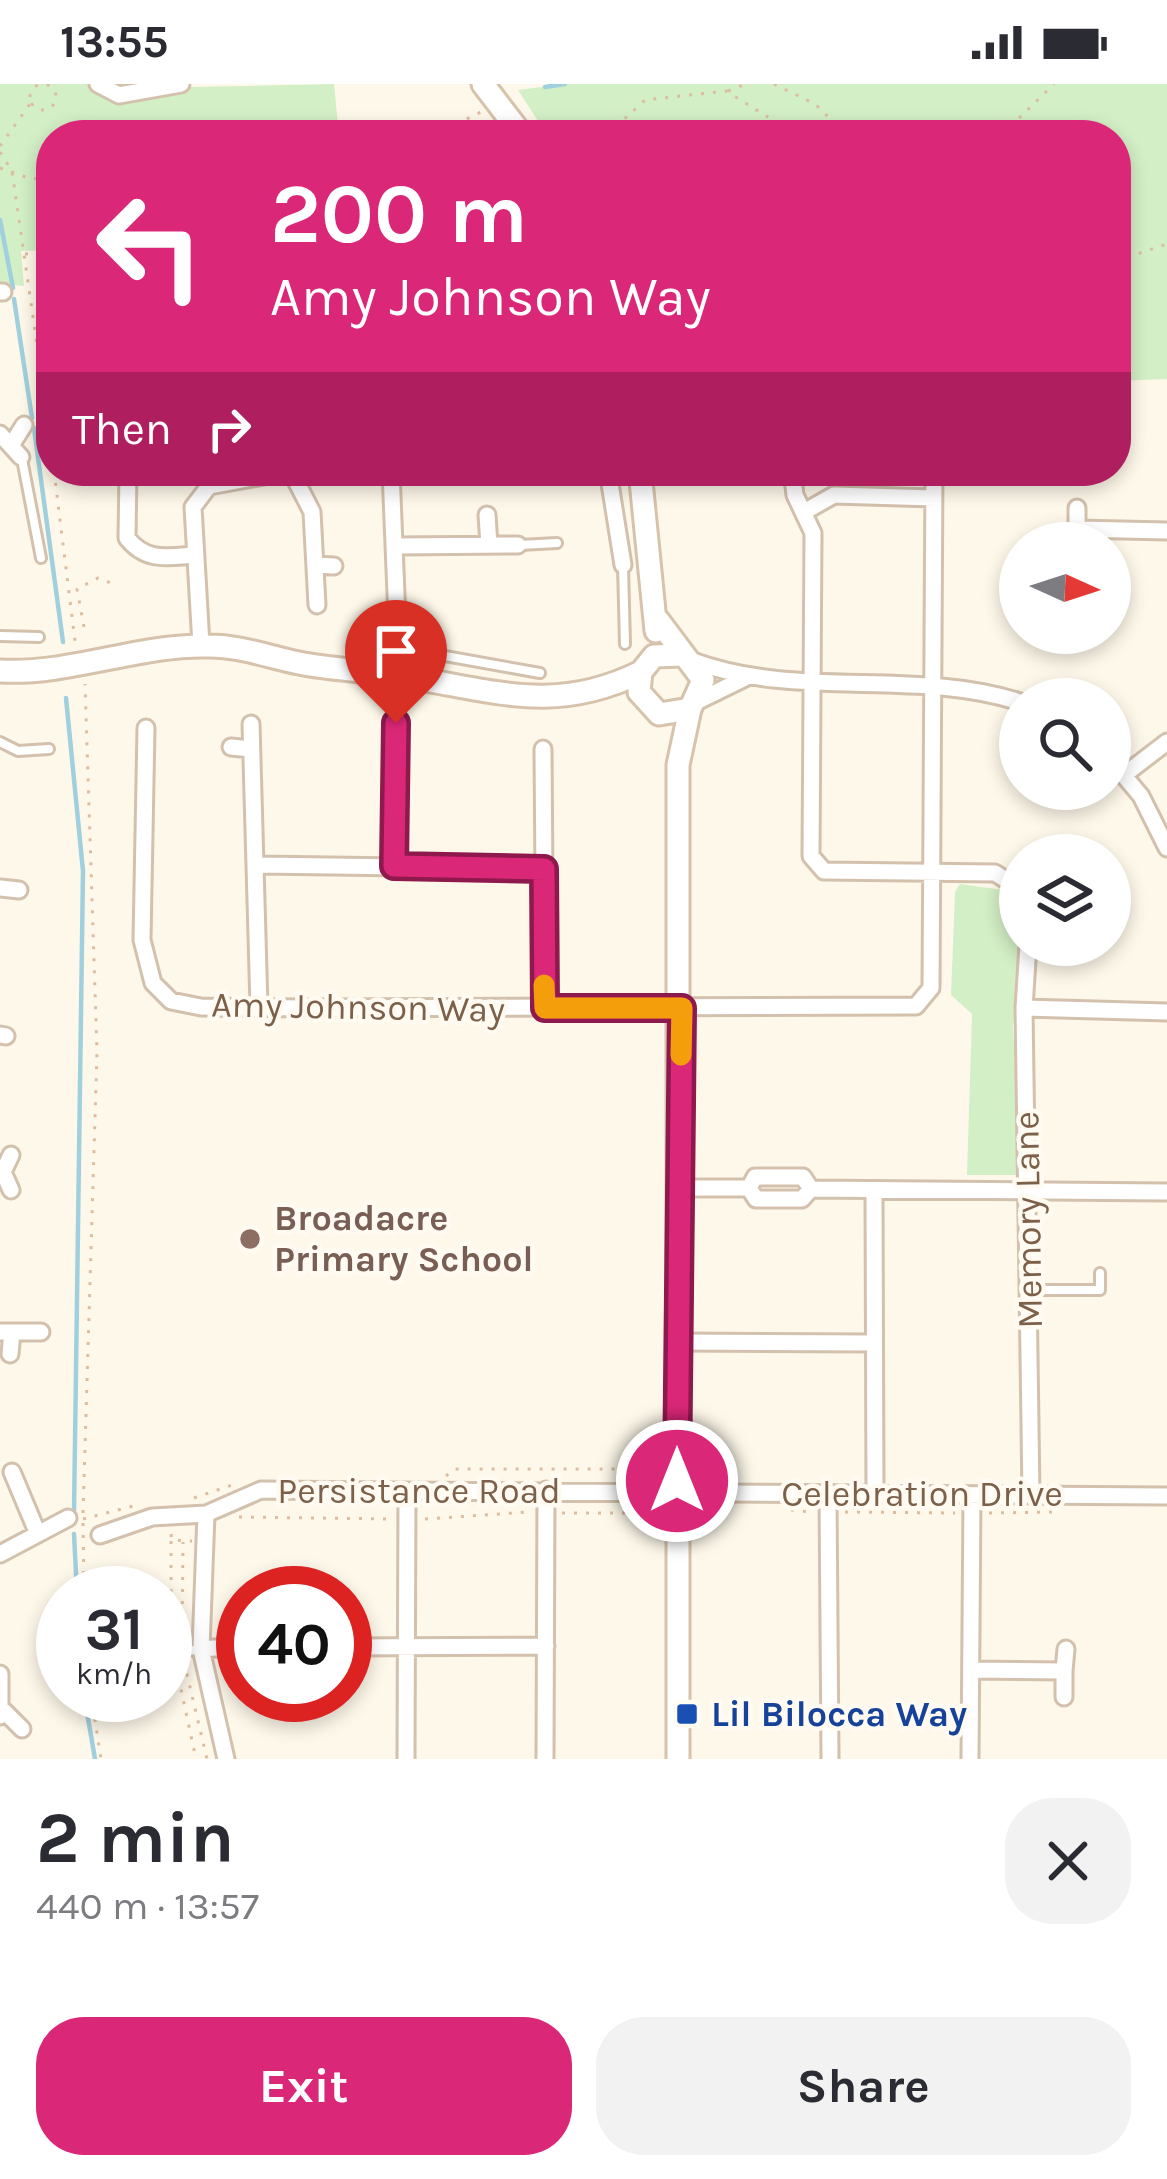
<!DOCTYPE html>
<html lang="en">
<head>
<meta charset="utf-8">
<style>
  :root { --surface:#fff; --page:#f2f2f3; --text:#2b2b33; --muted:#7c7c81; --accent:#db2777 }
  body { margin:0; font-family:Karla,sans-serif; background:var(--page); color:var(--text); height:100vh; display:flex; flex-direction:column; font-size:45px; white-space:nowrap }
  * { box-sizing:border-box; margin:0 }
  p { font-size:39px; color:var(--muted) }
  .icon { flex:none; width:66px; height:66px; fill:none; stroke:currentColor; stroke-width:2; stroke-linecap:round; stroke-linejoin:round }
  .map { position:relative; height:1675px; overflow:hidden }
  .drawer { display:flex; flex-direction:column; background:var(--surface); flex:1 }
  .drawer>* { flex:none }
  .hud { position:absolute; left:36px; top:36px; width:1095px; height:366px; border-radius:48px; box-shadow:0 6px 18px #0003; background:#db2777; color:#fff; overflow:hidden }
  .needle { width:78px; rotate:93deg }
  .buttons { position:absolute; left:999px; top:438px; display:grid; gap:24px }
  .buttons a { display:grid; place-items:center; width:132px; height:132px; border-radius:50%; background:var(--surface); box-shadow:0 6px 18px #0003; font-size:60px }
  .speed { position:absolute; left:36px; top:1482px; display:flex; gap:24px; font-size:60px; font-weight:700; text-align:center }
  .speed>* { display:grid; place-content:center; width:156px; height:156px; border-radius:50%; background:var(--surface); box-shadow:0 6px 18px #0003; line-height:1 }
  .speed small { font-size:30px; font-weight:400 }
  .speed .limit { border:18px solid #d22; background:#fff; color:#111 }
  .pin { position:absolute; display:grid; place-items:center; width:102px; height:102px; color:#fff; margin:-123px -51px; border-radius:50% 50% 50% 0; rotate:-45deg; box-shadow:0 0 12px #0007 }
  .pin .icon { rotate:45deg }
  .me { position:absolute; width:132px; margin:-66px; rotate:0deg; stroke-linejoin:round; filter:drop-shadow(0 0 9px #0008) }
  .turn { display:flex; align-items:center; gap:42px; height:252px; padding:0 36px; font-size:54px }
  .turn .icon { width:156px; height:156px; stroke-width:2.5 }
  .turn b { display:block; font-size:84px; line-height:102px }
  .then { display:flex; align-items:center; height:114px; padding:0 36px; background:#0003; gap:24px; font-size:45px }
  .round { display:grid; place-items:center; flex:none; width:126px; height:126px; border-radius:48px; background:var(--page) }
  .summary { display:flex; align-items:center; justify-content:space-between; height:204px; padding:0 36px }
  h1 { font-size:72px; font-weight:700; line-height:90px }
  .primary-button { display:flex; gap:24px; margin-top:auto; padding:24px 36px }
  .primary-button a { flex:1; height:138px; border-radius:48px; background:var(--accent); color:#fff; font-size:48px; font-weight:700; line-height:138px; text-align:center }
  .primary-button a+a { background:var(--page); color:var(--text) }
  .status { display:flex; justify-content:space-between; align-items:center; height:84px; padding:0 60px; background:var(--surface); direction:ltr }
  .status svg { height:33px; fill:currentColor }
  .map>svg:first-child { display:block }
  .green { fill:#d3efc6 }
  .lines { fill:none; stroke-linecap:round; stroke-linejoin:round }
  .stream { stroke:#a0d0de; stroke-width:4.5 }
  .lane-casing { stroke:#d3c1ad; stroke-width:14 }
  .street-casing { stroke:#d3c1ad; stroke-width:21 }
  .secondary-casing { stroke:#d7c2ab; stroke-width:27 }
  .path { stroke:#ddbda0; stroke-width:3; stroke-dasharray:3 9; stroke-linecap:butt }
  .lane { stroke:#fff; stroke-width:8 }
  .street { stroke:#fff; stroke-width:15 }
  .secondary { stroke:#fff; stroke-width:21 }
  .route-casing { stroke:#8e194d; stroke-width:30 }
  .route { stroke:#db2777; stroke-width:21 }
  .slow { stroke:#f59e0b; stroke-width:21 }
  .education-dot { fill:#8d6e63; stroke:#fffbf2; stroke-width:4.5 }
  .transit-dot { fill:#1a4fb4; stroke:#fffbf2; stroke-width:4.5 }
  .labels { text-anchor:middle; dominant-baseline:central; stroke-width:9; stroke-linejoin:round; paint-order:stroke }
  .street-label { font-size:36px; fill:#7d6049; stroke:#fffbf2 }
  .education-label { font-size:36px; font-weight:bold; fill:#785e54; stroke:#fffbf2; text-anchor:start }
  .transit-label { font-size:36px; font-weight:bold; fill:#164399; stroke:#fffbf2; text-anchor:start }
</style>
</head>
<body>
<div class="status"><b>13:55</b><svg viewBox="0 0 49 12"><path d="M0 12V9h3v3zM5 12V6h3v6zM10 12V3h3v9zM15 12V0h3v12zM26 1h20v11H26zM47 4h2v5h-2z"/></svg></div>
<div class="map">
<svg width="1167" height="1675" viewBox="0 0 1167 1675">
  <rect width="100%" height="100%" fill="#fef8ea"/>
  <path class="green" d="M0 0H94L119 14 191 3 334 0 339 51H51V166L21 167 24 202 0 200Z
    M565 0H1167V295L1116 297V51H547L518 6Z
    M960 800 1003 806 1020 830 1013 945 1022 1091H967L972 930 951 911 955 808Z"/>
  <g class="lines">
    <path class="stream" d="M545 3 565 0
      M0 136 13 204
      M14 215 32 334
      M34 344 63 558
      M66 614 83 787 74 1429
      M74 1450 77 1509
      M84 1611 95 1675"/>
    <defs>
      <path id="lane" d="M22 375 41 474
        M520 461 557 459
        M623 482 625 560
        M397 537 400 560 406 565 540 589
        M0 552 39 553
        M0 658 18 667 49 665
        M1030 1206H1100V1189
        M165 1571 200 1565"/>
      <path id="street" d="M98 0 119 11 181 0
        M0 208H3
        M0 350 21 373
        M12 360 24 341
        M128 387 127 454C146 478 166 473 195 471
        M291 387 312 428 317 521
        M391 387 397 535
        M608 387 623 481
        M792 387 795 411 813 449 811 772 824 787 995 789 1020 805
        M804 428 834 411 933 414
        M487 431 489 461
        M1077 445 1167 447
        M1077 459V424
        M396 462 518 461
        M315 481 334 482
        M201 561 193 423 209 402 291 387
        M693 577C799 616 913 584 1020 618
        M698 617 745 594
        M251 640 259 923
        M146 644 142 856 153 899 171 917 201 923 310 924 916 922 931 904 934 387
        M231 663 251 665
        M543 665 545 924
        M1110 675 1141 712 1167 764
        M1124 691 1167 658
        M259 781 544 785
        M394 783 397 591
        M0 804 19 806
        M1028 861 1024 924 1031 1411
        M1024 924 1167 928
        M0 951 6 952
        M11 1071 3 1088 11 1106
        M678 1104H749L756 1115H802L811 1105 1167 1108
        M749 1104 755 1093H803L811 1105
        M874 1106 875 1412
        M0 1248H41
        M676 1258 873 1259
        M10 1270 12 1248
        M12 1388 38 1450
        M828 1410 830 1675
        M206 1430 201 1565 226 1675
        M100 1451 152 1433 206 1430 261 1406 1167 1412
        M0 1470 68 1434
        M345 1563 546 1562
        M201 1565 243 1562
        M971 1586 1064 1587V1613
        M1064 1587 1066 1565
        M0 1590V1632
        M4 1627 22 1645
        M406 1675 407 1408
        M545 1675 546 1406
        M970 1675 972 1411"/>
      <path id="secondary" d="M483 0 522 51
        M640 387 656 547
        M658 536 703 596 690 625 659 630 639 608 641 588 654 572 683 571
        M0 587C71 591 139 560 209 562 241 562 269 573 299 579 333 586 366 586 400 592 491 605 552 632 641 588
        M678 1675V681L690 625"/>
    </defs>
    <use href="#lane" class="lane-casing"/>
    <use href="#street" class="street-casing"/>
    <use href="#secondary" class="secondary-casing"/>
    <path class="path" d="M774 0 815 20 847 51
      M30 13a13 13 0 1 1 26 0a13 13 0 1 1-26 0Z
      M728 7 746 0
      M349 51 450 43 481 28
      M607 51 645 16 726 7 797 51
      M1002 51 1054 0
      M0 62 30 20
      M0 68 12 87 51 358
      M0 84 31 95 51 93
      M25 170 51 168
      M1116 177 1167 160
      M54 387 76 565
      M84 543 77 505 98 494 111 499
      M446 1392 455 1385H661
      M194 1414 235 1400
      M791 1426 811 1428
      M845 1428 955 1429
      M83 1429 97 968 85 600
      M562 1429H661
      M989 1429 1057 1428
      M239 1433 392 1435
      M83 1435 137 1421
      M425 1435 529 1428
      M83 1439 84 1509
      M171 1450 172 1456 192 1457
      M171 1457V1555
      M182 1556 183 1458
      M184 1578 207 1675
      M176 1582 196 1675
      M91 1611 101 1675"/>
    <use href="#lane" class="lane"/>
    <use href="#street" class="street"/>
    <use href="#secondary" class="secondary"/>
  </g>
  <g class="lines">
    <defs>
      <path id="route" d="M396 639 394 782 544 785 545 924H682L677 1397"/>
    </defs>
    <use href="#route" class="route-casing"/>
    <use href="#route" class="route"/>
    <path class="slow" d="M544 901 545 924H682L681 971"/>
  </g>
  <circle class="education-dot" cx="250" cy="1155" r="12"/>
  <rect class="transit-dot" x="675" y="1618" width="24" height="24" rx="6"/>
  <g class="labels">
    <g class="street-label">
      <text transform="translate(358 923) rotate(1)">Amy Johnson Way</text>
      <text transform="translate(1028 1136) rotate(-91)">Memory Lane</text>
      <text x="419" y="1407">Persistance Road</text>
      <text x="922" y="1410">Celebration Drive</text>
    </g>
    <g class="education-label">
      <text x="274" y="1134">Broadacre<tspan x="274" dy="41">Primary School</tspan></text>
    </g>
    <g class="transit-label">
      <text x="711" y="1630">Lil Bilocca Way</text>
    </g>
  </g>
</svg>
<div class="buttons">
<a><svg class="needle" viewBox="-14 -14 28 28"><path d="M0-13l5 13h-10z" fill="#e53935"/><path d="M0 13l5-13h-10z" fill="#7c7c81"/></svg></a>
<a><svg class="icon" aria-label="search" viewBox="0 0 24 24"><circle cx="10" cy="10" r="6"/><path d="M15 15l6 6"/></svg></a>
<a><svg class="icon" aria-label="layers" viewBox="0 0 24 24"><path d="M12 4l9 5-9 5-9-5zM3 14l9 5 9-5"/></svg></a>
</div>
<div class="speed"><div>31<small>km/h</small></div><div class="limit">40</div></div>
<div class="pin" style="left:396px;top:639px;background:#d93025"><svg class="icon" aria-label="arrive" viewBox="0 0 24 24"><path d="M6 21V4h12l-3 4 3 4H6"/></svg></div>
<svg class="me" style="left:677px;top:1397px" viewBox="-20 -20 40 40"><circle r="17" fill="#db2777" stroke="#fff" stroke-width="3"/><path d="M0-11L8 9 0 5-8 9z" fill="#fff"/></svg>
<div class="hud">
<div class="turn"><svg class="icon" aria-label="left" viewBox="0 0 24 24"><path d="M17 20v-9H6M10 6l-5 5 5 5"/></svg><div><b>200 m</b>Amy Johnson Way</div></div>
<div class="then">Then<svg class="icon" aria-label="right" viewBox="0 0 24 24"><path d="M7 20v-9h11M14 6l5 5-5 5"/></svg></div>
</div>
</div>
<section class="drawer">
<div class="summary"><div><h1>2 min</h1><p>440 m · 13:57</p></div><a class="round"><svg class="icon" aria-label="close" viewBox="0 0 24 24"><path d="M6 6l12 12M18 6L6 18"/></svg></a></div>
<div class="primary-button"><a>Exit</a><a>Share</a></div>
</section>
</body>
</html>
